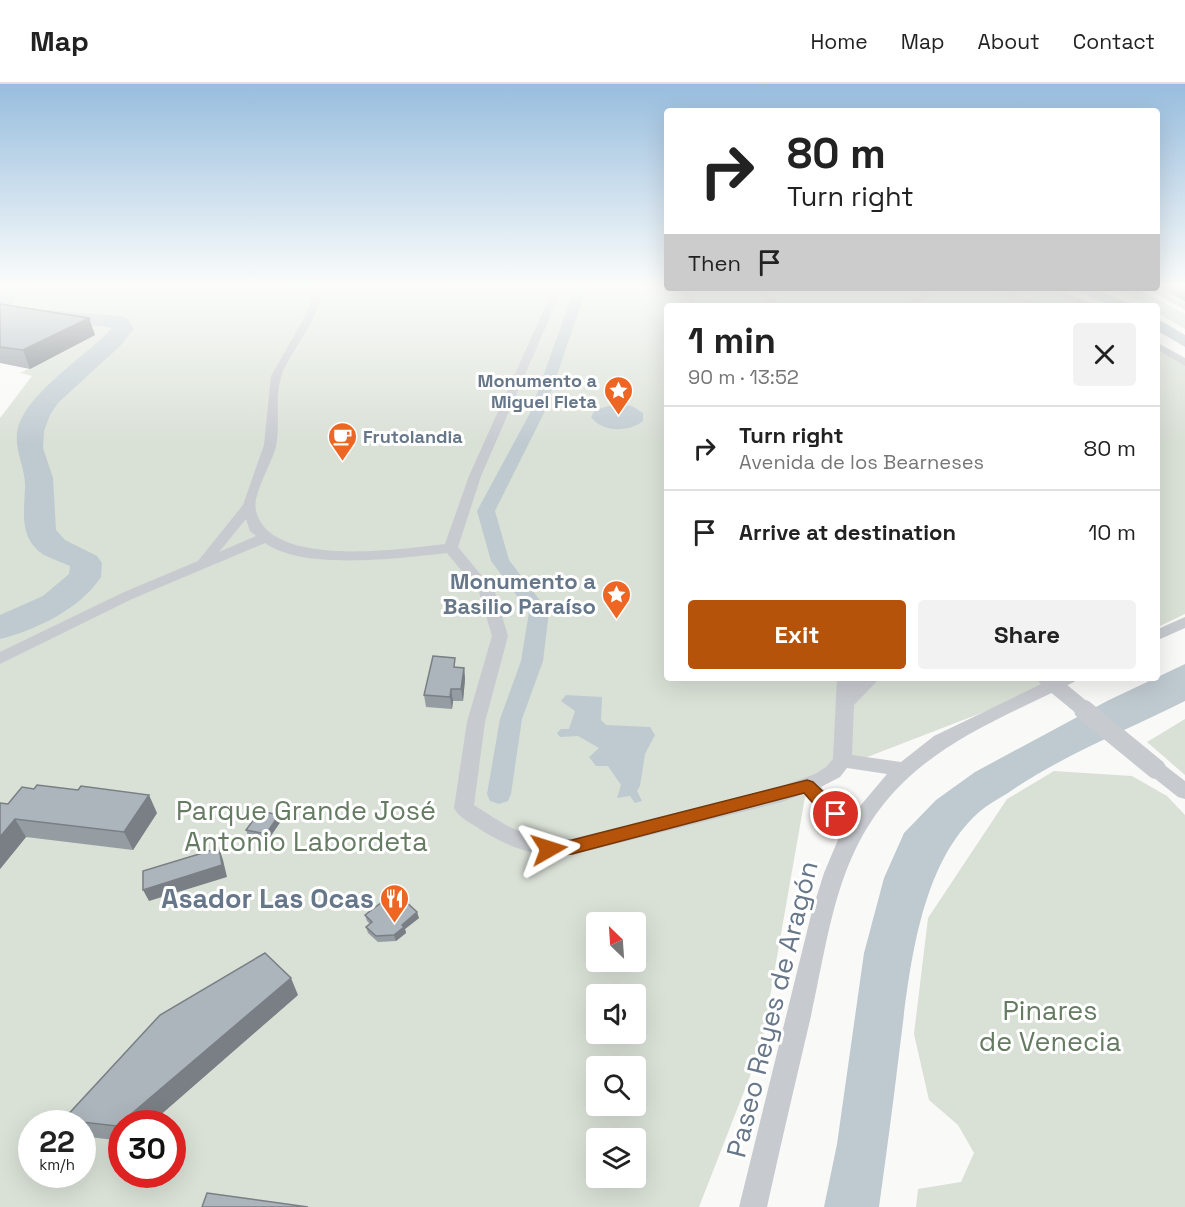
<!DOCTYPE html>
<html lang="en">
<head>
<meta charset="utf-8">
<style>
  :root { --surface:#fff; --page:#f2f2f2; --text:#222; --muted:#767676; --line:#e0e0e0; --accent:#b45309 }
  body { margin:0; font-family:"Space Grotesk",sans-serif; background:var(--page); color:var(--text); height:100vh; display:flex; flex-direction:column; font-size:22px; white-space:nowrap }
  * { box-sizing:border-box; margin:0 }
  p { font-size:20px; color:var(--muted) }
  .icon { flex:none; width:33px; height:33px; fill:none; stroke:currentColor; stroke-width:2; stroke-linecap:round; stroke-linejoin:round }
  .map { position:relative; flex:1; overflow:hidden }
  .drawer { position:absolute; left:664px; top:219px; width:496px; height:378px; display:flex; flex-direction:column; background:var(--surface); border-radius:6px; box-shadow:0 6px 24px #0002 }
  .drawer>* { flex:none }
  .banner { position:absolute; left:664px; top:24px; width:496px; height:183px; border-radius:6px; box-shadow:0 6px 24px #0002; background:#fff; color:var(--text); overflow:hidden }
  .needle { width:39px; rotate:335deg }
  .buttons { position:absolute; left:586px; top:828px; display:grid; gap:12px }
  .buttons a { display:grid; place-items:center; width:60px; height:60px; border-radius:6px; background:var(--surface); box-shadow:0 6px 24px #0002; font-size:30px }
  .speed { position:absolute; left:18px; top:1026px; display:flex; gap:12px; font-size:30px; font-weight:700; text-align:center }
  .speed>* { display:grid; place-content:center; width:78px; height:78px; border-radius:50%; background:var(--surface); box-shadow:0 6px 24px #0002; line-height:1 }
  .speed small { font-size:15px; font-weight:400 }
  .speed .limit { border:9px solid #d22; background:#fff; color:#111 }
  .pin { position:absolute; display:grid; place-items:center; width:51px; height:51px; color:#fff; margin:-26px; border:3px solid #fff; border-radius:50%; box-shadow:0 2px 6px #0007 }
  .me { position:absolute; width:66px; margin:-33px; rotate:84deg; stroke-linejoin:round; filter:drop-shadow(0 0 4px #0008) }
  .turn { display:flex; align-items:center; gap:21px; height:126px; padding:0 24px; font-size:27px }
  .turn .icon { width:78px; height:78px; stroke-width:2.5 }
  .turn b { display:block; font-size:42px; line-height:51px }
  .then { display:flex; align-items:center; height:57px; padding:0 24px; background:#0003; gap:12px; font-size:22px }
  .round { display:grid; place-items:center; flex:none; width:63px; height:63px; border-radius:6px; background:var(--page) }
  .headline { display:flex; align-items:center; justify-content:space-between; height:102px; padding:0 24px }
  h1 { font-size:36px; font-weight:800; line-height:45px }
  .action { display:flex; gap:12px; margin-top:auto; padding:12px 24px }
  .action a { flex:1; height:69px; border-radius:6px; background:var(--accent); color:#fff; font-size:24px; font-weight:800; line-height:69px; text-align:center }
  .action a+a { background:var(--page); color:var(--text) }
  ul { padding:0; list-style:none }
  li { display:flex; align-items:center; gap:18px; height:84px; padding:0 24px; border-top:2px solid var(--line) }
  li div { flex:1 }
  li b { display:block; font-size:22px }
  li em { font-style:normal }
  header { display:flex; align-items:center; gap:36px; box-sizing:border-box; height:84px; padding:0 30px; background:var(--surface); border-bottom:2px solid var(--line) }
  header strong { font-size:28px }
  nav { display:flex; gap:33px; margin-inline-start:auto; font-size:21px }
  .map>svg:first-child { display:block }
  .green { fill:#d9e0d6; fill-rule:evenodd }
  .water { fill:#bfcad0 }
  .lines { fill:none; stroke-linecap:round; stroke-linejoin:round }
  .canal { fill:#bfcad0; fill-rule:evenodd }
  .river { fill:#bfcad0; fill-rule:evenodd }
  .street { fill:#c7cacf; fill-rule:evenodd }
  .street-bridge-far1 { stroke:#c7cacf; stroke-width:16 }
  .street-bridge { stroke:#c7cacf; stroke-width:20 }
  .wall { fill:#959ca2 }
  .shaded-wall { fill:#797f84 }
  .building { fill:#adb5bc; stroke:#797f84; stroke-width:1.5 }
  .route { fill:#b45309; stroke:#753606; stroke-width:1.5 }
  .labels { text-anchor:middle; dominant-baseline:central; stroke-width:6; stroke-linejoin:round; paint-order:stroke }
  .far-poi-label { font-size:18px; font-weight:bold; fill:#67778a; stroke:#fff; text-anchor:end }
  .poi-label { font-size:22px; font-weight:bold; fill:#67778a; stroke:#fff; text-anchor:end }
  .near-park-label { font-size:27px; fill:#657b62; stroke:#fff }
  .near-poi-label { font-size:27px; font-weight:bold; fill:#67778a; stroke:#fff; text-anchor:end }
  .near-street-label { font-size:27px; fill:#67778a; stroke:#fff }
</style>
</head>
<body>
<header>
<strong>Map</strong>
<nav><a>Home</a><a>Map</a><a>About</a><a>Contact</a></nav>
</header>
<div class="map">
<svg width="1185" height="1123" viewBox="0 0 1185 1123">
  <rect width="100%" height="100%" fill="#f9faf7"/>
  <path class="green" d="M2 203 1045 204 1087 222H668V594H1059L1030 610 808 696 761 964 699 1123H0V334L32 292 20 289 30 284 0 236V205ZM597 838H636V878H597ZM597 910H636V950H597ZM597 982H636V1022H597ZM32 1040H82V1090H32ZM122 1040H172V1090H122ZM597 1054H636V1094H597Z
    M1114 204H1137L1185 230V245L1158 229V222H1146Z
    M1158 265 1185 281V530L1158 543Z
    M1185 635V691L1147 658Z
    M1054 687 1132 692 1167 712 1185 731V1123H916L918 1105 961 1098 974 1069 958 1041 929 1016 914 950 928 834 1007 715Z"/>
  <path class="water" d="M1069 204H1092L1136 222H1114Z
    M1158 235 1185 251V263L1158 247Z
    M616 320 632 322 643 329V337C630 348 602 349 591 333L595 326Z
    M1185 580V617C1125 647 1063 671 1008 709 998 715 987 721 978 729 917 784 909 894 899 970 893 1021 886 1072 879 1123H824L837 1060 864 869 884 794 904 749 936 716 975 688 1107 617Z
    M566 611 602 613 601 636 606 641 650 643 655 651 645 670 640 702 637 707 642 717 635 719 630 712 617 714 621 701 608 682H596L589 673 599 664 578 652 560 653 557 649 561 645H569L575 627 561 617Z"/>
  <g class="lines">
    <path class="canal" d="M575 203H587L544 329 495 427 509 476 549 528 543 577 522 635 511 710 508 717 499 720 490 717 487 710 500 635 521 577 529 528 491 477 477 427 530 329Z"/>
    <path class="river" d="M5 203H28L16 214 13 221 20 224 120 232 127 234 134 245 120 262 58 319 50 331 44 347 43 364 53 394 56 446 65 456 97 472 102 479 101 493C80 525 36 546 0 555V531L43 512 69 490 70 482C61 478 52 475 44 471 19 455 24 429 25 404 26 385 15 369 17 349 22 311 87 272 112 244L91 241 41 240 5 233 0 230V207Z"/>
    <path class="street" d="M313 203H321C321 235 297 257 284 285 273 309 281 337 276 362 272 380 252 410 256 427 270 485 401 465 445 460L469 392 554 203H563L481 392 458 463 495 508 508 552 485 638 474 721C511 745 526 756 572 755L779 703 815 690 826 683 833 675 837 594H855L854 597 859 594H880L854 621 852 671 901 678 934 652 1054 594H1077L1074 598C1018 626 956 650 909 693 837 759 831 842 811 932 796 996 781 1059 767 1123H739L812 827 824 789 840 751 829 736 803 710 782 718 572 771C534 773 506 763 475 742 467 737 458 732 454 724L467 638 492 552 479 508 447 469C401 474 304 487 265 459L132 515 0 580V568L122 509 198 477 243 421 264 361 271 292 304 234 312 213ZM246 435 250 447 256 452 219 468ZM847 684 887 690 850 734 821 703 840 693Z
      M677 204H686L699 222H689Z
      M753 204H762L782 222H772Z
      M935 204H946L912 222H900Z
      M984 204H997L1047 222H1033Z
      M1045 204H1057L1096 222H1083Z
      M1145 204H1156L1185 219V226Z
      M1158 259 1185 274V282L1158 266Z
      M1185 533V544L1158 556V545Z
      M1156 678 1163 680 1185 697V715L1178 713 1149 690 1146 685 1149 680Z"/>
    <path class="street-bridge-far1" d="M1046 594 1086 627"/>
    <path class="street-bridge" d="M1084 626 1156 685"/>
  </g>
  <path class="wall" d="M1158 203H1185V218L1158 204Z
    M0 220 89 234 95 251 30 285 0 279Z
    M457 583 464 584 465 595 463 617H453L452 625 426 623 424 611Z
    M8 720 157 729 133 766 26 753 0 785Z
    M279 731 281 737 268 756 248 752 246 746Z
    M365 831 419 834 405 845 406 849 396 857 378 858 368 849 366 843 370 840 367 837Z
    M298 911 150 1040H122V1057L82 1052V1040H66L63 1036Z"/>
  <path class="shaded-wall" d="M89 234 95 251 30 285 23 266Z
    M464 584 465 595 463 617 461 605Z
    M451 605 453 617 452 625 450 613Z
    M149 711 157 729 133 766 124 748Z
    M279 731 281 737 268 756 266 750Z
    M15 735 26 753 0 785V753Z
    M219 764 223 776 227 793 149 817 143 806Z
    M417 828 419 834 405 845 406 849 396 857 394 851 402 841Z
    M291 894 298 911 150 1040H122V1048L117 1042Z"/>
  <path class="building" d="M0 220 89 234 23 266 0 263Z
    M433 572 455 574 454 583 464 584 461 605H451L450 613 424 611Z
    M37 701 78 706 81 702 149 711 124 748 15 735 0 753V719L8 720 22 703 34 705Z
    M260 727 279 731 266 750 246 746Z
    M219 764 222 781 143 806V787Z
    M386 815H403L417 828 402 841 404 843 394 851 376 852 366 843 372 838 365 831Z
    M265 869 291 894 117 1042 63 1036 160 931Z
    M207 1109 308 1123H202Z"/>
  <linearGradient id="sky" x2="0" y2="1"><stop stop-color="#97bdde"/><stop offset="0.56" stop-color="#fcfdfb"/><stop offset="1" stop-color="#fcfdfb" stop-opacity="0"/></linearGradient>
  <rect width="1185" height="360" fill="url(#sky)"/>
  <path class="route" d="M807 696 813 698 842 726 844 730 842 735C827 740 814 719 804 709L572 770 549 772 543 769 541 765 543 760 572 756Z"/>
  <defs>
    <symbol id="sight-pin" viewBox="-11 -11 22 30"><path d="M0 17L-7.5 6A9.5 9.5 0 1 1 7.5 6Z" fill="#ee6623" stroke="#fff"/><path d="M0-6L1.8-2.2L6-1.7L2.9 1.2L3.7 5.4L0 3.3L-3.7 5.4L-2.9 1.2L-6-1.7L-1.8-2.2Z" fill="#fff"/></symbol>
    <symbol id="cafe-pin" viewBox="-11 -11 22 30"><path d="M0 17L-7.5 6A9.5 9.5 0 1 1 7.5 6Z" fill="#ee6623" stroke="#fff"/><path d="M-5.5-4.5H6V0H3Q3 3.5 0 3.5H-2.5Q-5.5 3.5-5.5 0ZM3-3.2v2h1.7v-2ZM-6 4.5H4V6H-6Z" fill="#fff"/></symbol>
    <symbol id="restaurant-pin" viewBox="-11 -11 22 30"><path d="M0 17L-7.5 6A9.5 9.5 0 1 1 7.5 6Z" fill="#ee6623" stroke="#fff"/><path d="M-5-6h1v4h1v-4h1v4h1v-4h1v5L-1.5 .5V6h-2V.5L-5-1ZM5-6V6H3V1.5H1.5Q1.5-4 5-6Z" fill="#fff"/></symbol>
  </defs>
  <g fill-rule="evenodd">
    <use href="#sight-pin" x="602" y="290" width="33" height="45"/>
    <use href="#cafe-pin" x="326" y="336" width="33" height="45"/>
    <use href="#sight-pin" x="600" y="494" width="33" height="45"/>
    <use href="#restaurant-pin" x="378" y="798" width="33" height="45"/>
  </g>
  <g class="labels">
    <g class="far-poi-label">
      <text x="597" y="296">Monumento a<tspan x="597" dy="21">Miguel Fleta</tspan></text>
      <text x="363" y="352" text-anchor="start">Frutolandia</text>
    </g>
    <g class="poi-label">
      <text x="596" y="497">Monumento a<tspan x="596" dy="25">Basilio Paraíso</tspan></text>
    </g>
    <g class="near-park-label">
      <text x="306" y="726">Parque Grande José<tspan x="306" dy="31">Antonio Labordeta</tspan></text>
      <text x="1050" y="926">Pinares<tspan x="1050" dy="31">de Venecia</tspan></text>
    </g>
    <g class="near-poi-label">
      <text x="374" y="814">Asador Las Ocas</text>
    </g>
    <g class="near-street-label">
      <text transform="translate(772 925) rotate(-76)">Paseo Reyes de Aragón</text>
    </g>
  </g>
</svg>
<div class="buttons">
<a><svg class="needle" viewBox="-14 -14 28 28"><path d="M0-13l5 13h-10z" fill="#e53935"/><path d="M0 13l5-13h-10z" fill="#767676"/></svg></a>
<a><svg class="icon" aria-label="sound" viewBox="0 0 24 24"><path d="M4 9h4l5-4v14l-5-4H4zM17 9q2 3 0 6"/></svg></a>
<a><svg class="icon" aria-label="search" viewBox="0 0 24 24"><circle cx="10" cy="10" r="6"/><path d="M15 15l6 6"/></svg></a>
<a><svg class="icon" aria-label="layers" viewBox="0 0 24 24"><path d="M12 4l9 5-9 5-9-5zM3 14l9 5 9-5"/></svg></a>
</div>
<div class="speed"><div>22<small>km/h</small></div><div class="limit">30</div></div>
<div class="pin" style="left:836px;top:730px;background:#d93025"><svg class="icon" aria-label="arrive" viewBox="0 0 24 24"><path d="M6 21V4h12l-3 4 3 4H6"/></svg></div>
<svg class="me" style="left:549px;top:765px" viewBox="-20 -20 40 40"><path d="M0-17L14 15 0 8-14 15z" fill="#b45309" stroke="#fff" stroke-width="4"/></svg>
<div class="banner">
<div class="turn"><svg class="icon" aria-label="right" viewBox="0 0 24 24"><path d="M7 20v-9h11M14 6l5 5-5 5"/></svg><div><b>80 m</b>Turn right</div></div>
<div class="then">Then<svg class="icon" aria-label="arrive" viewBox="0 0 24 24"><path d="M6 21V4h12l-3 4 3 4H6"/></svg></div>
</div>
<section class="drawer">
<div class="headline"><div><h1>1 min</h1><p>90 m · 13:52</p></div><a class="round"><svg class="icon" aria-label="close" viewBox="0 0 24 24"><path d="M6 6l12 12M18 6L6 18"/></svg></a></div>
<ul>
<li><svg class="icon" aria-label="right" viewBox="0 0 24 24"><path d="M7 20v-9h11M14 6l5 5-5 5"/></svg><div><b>Turn right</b><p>Avenida de los Bearneses</p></div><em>80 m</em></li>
<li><svg class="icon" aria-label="arrive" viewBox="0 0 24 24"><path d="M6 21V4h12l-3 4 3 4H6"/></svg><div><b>Arrive at destination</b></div><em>10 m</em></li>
</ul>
<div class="action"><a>Exit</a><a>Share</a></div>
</section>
</div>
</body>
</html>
